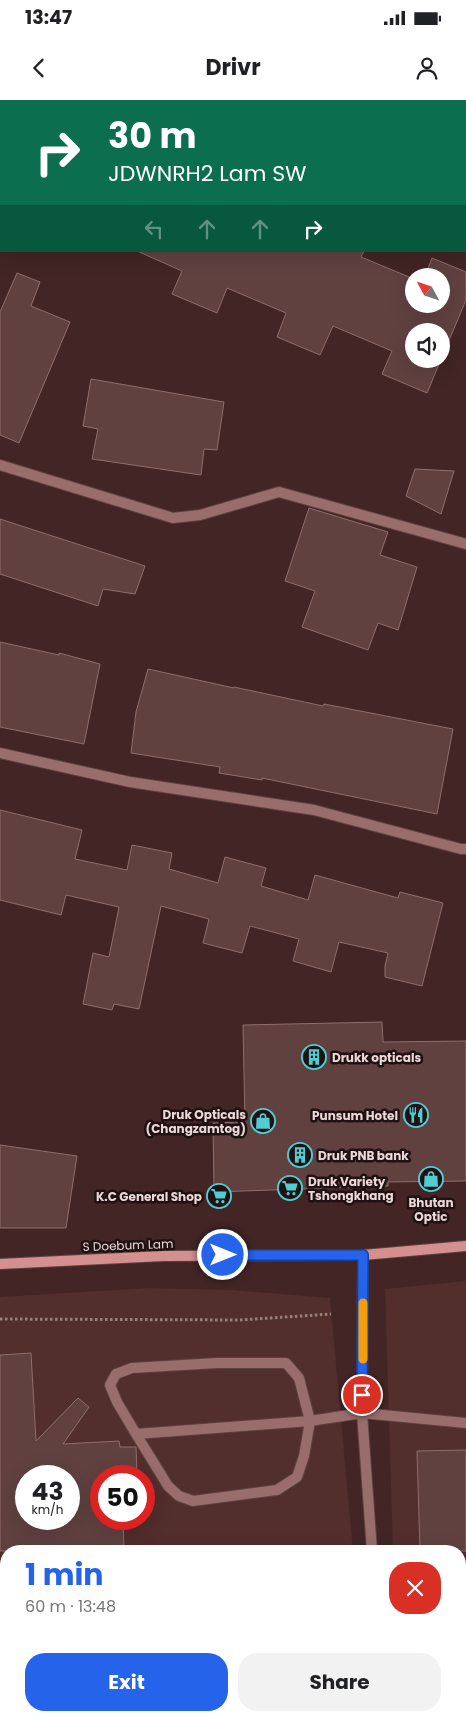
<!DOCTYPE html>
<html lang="en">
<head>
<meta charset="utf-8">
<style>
  :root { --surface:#fff; --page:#f2f2f2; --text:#202124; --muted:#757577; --accent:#2563eb }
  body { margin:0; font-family:Poppins,sans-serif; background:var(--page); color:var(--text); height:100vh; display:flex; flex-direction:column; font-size:19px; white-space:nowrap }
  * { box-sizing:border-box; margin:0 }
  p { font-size:16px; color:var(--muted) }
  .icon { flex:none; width:28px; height:28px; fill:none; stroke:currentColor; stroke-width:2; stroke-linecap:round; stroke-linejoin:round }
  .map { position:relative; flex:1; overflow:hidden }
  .side { position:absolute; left:0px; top:1445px; width:466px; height:176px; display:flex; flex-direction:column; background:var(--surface); border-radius:20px 20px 0 0; box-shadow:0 5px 20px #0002 }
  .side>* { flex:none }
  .hud { position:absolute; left:0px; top:0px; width:466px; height:152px; box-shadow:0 5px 20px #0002; background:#0b6e4f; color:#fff; overflow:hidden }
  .needle { width:32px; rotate:310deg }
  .controls { position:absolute; left:405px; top:168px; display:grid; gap:10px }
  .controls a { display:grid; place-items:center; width:45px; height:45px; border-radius:50%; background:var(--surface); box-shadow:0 5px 20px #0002; font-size:25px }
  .speed { position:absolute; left:15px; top:1365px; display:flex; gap:10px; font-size:25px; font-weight:700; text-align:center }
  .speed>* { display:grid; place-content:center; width:65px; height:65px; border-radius:50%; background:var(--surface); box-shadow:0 5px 20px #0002; line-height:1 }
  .speed small { font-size:12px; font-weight:400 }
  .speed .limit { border:8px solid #d22; background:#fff; color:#111 }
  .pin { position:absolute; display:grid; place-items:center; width:42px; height:42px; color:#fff; margin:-21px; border:2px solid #fff; border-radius:50%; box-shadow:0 1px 5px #0007 }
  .me { position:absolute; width:55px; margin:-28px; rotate:90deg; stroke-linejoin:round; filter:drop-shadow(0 0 4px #0008) }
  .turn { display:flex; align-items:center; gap:18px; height:105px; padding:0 25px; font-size:22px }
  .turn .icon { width:65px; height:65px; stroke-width:2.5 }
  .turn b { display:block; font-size:35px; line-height:42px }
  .lanes { display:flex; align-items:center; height:48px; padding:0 25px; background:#0003; justify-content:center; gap:25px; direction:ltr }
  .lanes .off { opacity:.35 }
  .round { display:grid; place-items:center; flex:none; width:52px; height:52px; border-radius:20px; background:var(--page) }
  .head { display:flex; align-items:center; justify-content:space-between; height:85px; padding:0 25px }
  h1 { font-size:30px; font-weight:700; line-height:38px; color:var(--accent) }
  .action { display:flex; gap:10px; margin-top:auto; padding:10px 25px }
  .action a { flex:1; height:58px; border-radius:20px; background:var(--accent); color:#fff; font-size:20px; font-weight:700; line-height:58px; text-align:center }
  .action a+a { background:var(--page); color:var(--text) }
  .status { display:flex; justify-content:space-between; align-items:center; height:35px; padding:0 25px; background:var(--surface); direction:ltr }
  .status svg { height:14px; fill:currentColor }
  header { display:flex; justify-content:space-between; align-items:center; height:65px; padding:0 25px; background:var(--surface); font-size:22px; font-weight:700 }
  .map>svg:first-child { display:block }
  .built { fill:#522e2d; fill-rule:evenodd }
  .building { fill:#604140; stroke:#906e6c; fill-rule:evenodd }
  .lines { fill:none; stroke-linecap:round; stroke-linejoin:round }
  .service-casing { stroke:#5d4241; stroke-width:12 }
  .minor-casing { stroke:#5d4241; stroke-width:12 }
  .secondary-casing { stroke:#5d4241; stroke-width:12 }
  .path { stroke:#98807f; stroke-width:3; stroke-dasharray:2.5 2.5; stroke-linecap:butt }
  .service { stroke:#986d6c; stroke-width:10 }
  .minor { stroke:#986d6c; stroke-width:10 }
  .secondary { stroke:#d3908e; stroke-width:10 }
  .route-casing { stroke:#184099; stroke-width:12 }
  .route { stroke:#2563eb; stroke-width:9 }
  .slow { stroke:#f59e0b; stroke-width:9 }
  .labels { text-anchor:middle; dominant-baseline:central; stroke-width:5; stroke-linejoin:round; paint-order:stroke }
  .poi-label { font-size:12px; font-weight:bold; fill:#ecd8d7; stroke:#201212; text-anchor:start }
  .street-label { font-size:12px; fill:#ecd8d7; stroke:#201212 }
</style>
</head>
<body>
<div class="status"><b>13:47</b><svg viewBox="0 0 49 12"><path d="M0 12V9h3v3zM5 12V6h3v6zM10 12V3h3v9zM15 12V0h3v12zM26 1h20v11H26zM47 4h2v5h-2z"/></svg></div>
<header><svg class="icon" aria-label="back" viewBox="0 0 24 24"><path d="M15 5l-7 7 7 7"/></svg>Drivr<svg class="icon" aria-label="person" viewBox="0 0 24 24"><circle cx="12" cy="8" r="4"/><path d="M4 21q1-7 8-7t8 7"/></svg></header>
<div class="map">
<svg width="466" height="1621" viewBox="0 0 466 1621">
  <rect width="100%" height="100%" fill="#422524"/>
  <path class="built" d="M466 1181V1621H349L355 1615H460V1451H393L385 1189Z
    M148 1188 233 1190 330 1198 353 1451H6V1615H281L280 1621H0V1197ZM26 1376H69V1419H26ZM101 1376H144V1419H101Z"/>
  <path class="building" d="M137 151H364L361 157 414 179V204H441V176H425L432 158 466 172V200L427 293 382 274 392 251 333 226 320 255 277 237 286 213 227 188 217 213 172 194 182 171ZM414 231H441V259H414Z
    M17 173 40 182 31 206 70 222 19 343 0 335V212Z
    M91 279 224 302 217 350 204 349 201 375 92 359 98 329 83 326Z
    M415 369 454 371 441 414 406 396Z
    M309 408 388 432 380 455 417 467 398 530 378 523 368 550 302 527 315 491 285 481Z
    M0 419 145 466 135 494 103 489 98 506 0 474Z
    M0 542 59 555V553L100 564 84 644 0 627Z
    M148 569 234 588V587L323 606 324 604 453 629 437 714 262 678V680L219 673 220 667 131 653 136 612Z
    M0 710 82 730 75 759 127 770 132 745 172 753 169 769 218 783 225 757 266 768 261 786 308 800 315 775 398 798 400 792 443 803 422 886 385 877V866L388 853 339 842 331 872 293 861 299 839 250 826 242 853 203 843 209 819 161 806 139 909 114 904 112 910 83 904 93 853 109 857 119 807 66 795 61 815 0 800Z
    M382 922 383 942 466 941V1081L388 1082V1086L214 1092 213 1023 245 1022 243 925Z
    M0 1045 77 1056 66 1128H0Z
    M31 1253 36 1341 78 1298 89 1307 63 1344 119 1341 120 1347H136L137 1374 101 1376V1419H123L124 1451H0V1255ZM26 1376H69V1419H26Z
    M466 1350V1451H420L417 1351Z"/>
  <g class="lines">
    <defs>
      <path id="service" d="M217 1263H286L299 1278 310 1321 304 1356 297 1377 277 1390 193 1401 179 1396 168 1386 136 1334 117 1302 110 1285 116 1274 132 1268Z
        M136 1334 310 1321 362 1313"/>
      <path id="minor" d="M187 0 190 1
        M465 92H466
        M0 365 173 418 200 415 279 392 466 444
        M0 653 130 682 314 710 461 749H466
        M363 1155 362 1313 372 1451
        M362 1313 466 1323
        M335 1621 340 1615"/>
      <path id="secondary" d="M0 1164 163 1156 363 1155 466 1146"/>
    </defs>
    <use href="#service" class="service-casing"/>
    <use href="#minor" class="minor-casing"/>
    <use href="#secondary" class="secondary-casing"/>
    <path class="path" d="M0 1219 240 1220 331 1214"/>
    <use href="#service" class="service"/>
    <use href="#minor" class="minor"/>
    <use href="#secondary" class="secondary"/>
  </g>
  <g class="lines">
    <defs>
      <path id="route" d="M223 1155H363L362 1295"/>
    </defs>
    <use href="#route" class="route-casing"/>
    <use href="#route" class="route"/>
    <path class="slow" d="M363 1259V1203"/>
  </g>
  <defs>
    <symbol id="building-ring" viewBox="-11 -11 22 22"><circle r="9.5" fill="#201212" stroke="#51ccd3" stroke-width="1.5"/><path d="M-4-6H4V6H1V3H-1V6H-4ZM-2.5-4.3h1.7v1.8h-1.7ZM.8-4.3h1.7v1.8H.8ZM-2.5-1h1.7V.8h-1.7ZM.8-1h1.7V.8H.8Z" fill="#51ccd3"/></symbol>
    <symbol id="restaurant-ring" viewBox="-11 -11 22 22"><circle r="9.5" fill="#201212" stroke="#51ccd3" stroke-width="1.5"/><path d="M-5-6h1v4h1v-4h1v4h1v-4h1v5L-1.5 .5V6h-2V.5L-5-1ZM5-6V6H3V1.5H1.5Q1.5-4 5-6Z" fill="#51ccd3"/></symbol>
    <symbol id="shop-ring" viewBox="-11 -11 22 22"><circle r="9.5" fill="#201212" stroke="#51ccd3" stroke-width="1.5"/><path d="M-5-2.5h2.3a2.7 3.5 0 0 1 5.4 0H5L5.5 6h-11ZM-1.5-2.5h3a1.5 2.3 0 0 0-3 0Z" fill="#51ccd3"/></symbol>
    <symbol id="supermarket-ring" viewBox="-11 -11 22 22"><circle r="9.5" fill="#201212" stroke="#51ccd3" stroke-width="1.5"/><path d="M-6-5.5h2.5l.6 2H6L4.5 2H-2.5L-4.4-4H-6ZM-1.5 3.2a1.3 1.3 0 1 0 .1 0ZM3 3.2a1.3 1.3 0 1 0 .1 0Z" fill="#51ccd3"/></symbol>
  </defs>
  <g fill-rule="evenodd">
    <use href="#building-ring" x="300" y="943" width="28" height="28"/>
    <use href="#restaurant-ring" x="402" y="1001" width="28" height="28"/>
    <use href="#shop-ring" x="249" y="1007" width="28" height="28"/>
    <use href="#building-ring" x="286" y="1041" width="28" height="28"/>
    <use href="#shop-ring" x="417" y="1065" width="28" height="28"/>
    <use href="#supermarket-ring" x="276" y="1074" width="28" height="28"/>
    <use href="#supermarket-ring" x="205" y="1082" width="28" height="28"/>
  </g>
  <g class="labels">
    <g class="poi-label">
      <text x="332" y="957">Drukk opticals</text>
      <text x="246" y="1014" text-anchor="end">Druk Opticals<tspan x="246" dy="14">(Changzamtog)</tspan></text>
      <text x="398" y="1015" text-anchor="end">Punsum Hotel</text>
      <text x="318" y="1055">Druk PNB bank</text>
      <text x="308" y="1081">Druk Variety<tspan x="308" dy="14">Tshongkhang</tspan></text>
      <text x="202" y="1096" text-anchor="end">K.C General Shop</text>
      <text x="431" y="1102" text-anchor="middle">Bhutan<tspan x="431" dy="14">Optic</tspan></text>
    </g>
    <g class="street-label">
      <text transform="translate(128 1145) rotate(-2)">S Doebum Lam</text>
    </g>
  </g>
</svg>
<div class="controls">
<a><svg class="needle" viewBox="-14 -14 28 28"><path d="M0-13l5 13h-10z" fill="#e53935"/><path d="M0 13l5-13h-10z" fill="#757577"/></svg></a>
<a><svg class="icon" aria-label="sound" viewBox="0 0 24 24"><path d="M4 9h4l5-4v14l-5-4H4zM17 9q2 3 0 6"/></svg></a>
</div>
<div class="speed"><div>43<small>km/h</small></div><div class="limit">50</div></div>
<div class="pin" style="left:362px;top:1295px;background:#d93025"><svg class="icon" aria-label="arrive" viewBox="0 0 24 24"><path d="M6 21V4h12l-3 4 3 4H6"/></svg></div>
<svg class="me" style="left:223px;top:1155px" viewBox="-20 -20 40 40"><circle r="17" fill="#2563eb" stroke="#fff" stroke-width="3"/><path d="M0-11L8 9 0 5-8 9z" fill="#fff"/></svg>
<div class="hud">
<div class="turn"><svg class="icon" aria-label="right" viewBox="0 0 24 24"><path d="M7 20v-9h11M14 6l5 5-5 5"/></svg><div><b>30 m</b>JDWNRH2 Lam SW</div></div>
<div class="lanes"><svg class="icon off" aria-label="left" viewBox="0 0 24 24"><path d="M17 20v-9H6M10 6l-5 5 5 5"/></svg><svg class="icon off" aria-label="ahead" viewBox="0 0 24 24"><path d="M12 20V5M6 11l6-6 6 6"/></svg><svg class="icon off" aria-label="ahead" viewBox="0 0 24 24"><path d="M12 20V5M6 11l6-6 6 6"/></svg><svg class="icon" aria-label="right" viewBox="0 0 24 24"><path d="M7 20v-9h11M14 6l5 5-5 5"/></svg></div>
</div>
<section class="side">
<div class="head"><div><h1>1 min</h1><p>60 m · 13:48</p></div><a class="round" style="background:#d93025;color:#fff"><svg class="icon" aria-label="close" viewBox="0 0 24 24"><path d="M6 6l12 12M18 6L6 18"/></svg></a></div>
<div class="action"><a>Exit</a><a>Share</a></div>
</section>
</div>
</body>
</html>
